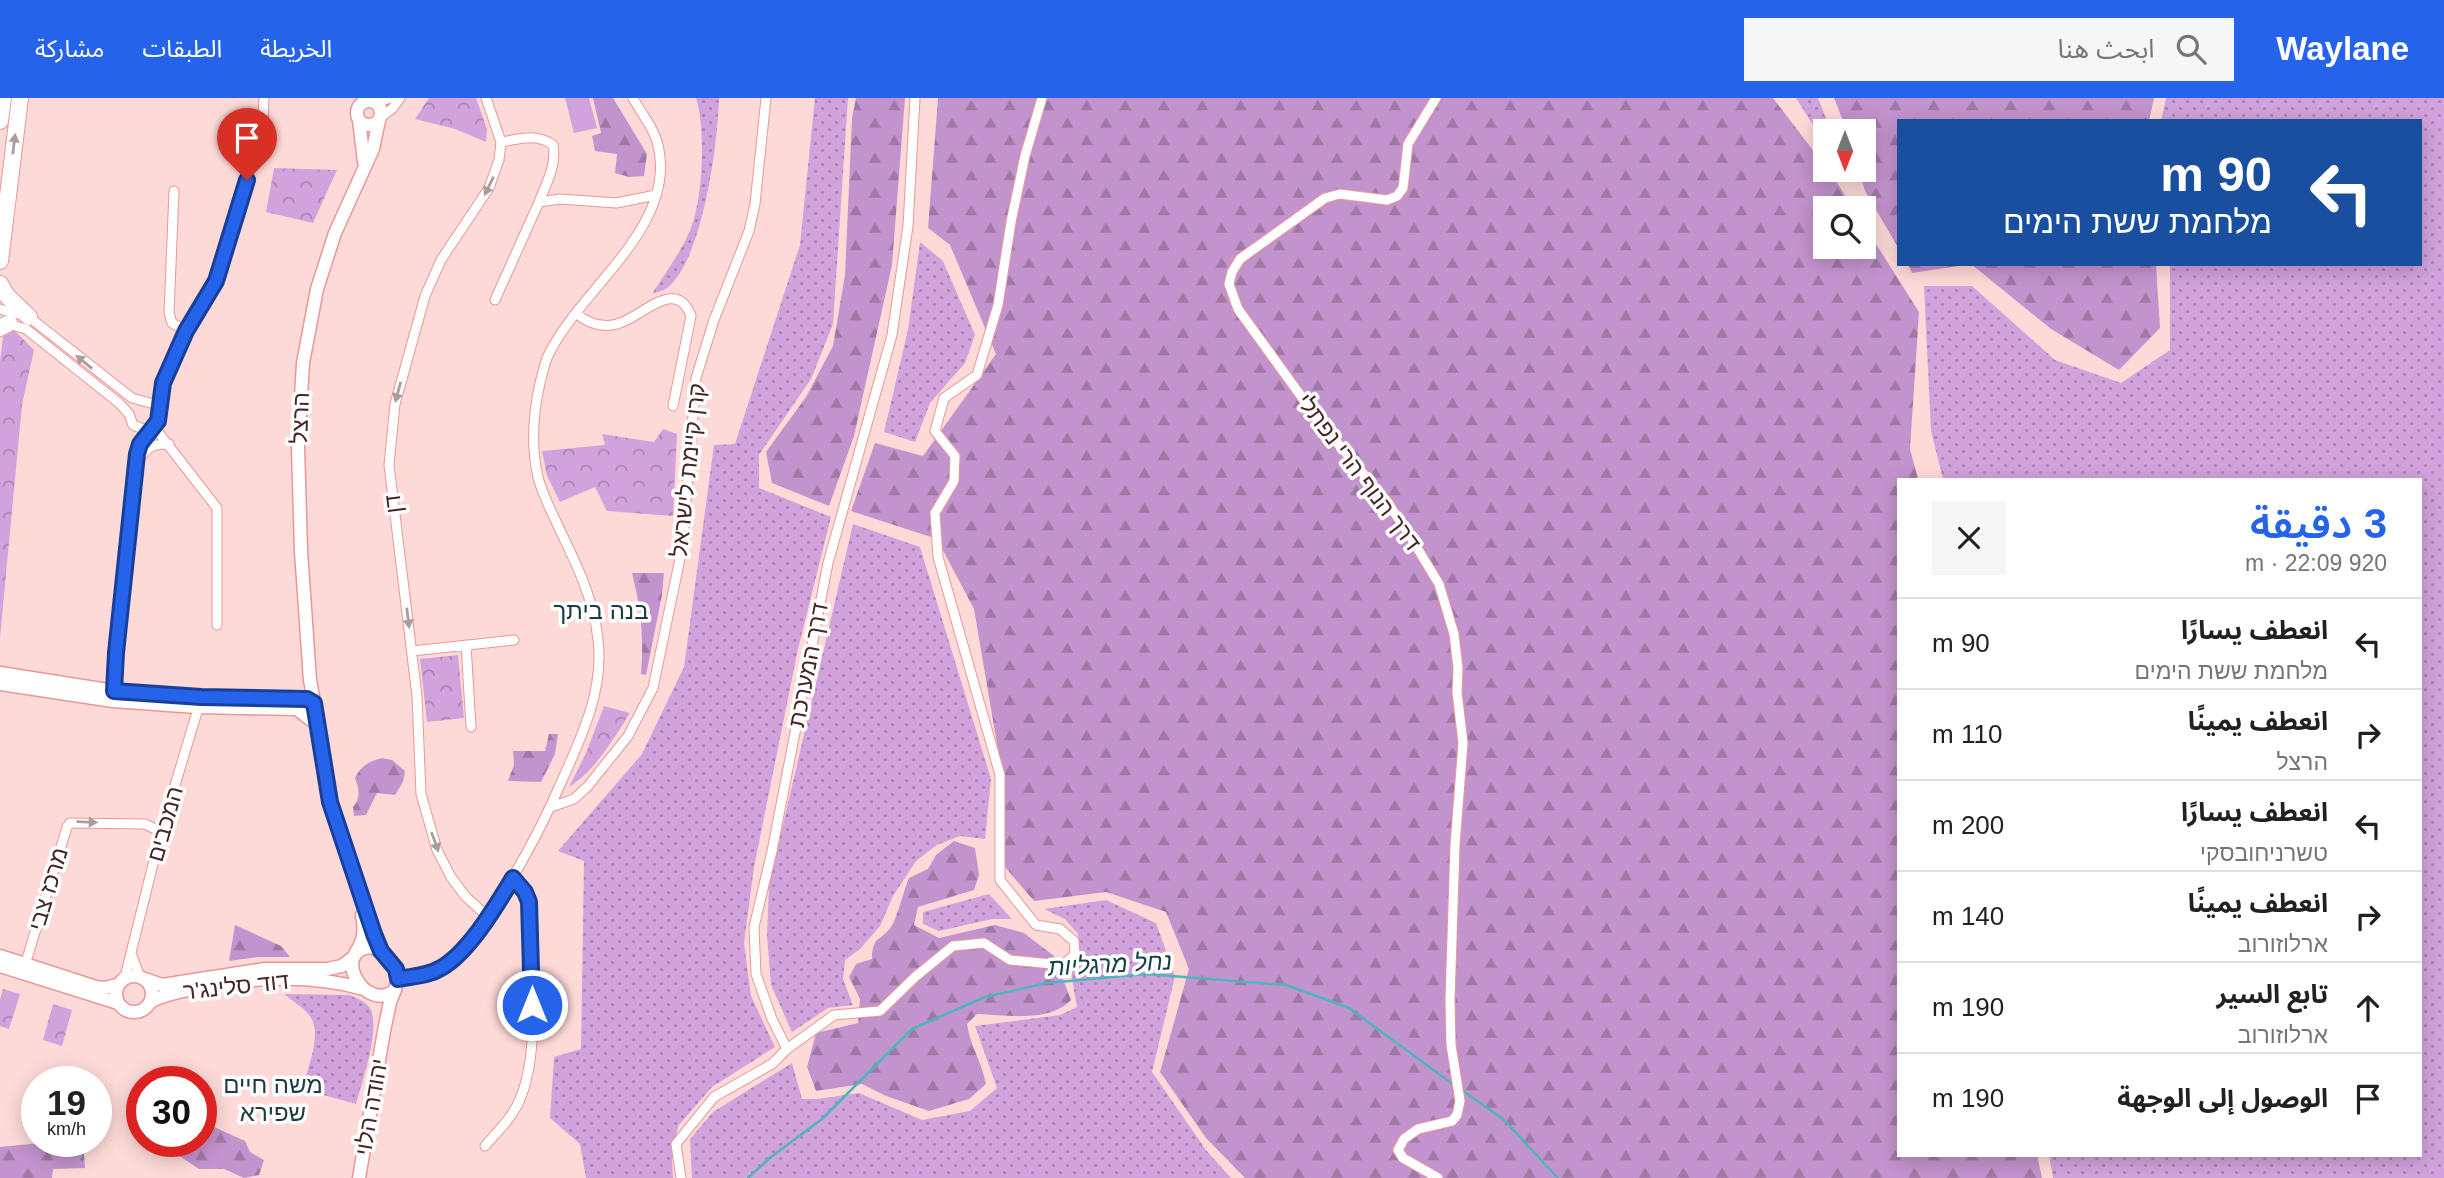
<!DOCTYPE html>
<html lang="ar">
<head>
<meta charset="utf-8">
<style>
  :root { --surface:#fff; --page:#f6f6f6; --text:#202124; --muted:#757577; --line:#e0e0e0; --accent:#2563eb }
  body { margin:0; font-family:Arial,"Noto Sans Arabic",Heebo,sans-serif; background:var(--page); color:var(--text); direction:rtl; height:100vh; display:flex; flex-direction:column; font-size:26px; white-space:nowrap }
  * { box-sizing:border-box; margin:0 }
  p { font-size:23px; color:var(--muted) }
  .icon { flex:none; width:38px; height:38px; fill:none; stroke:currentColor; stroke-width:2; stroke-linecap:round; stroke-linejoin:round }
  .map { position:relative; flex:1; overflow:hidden; direction:ltr }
  .panel { position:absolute; left:1897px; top:380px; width:525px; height:679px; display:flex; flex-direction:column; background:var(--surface); border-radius:0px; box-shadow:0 4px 18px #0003; direction:rtl }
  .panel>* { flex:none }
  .top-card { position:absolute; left:1897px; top:21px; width:525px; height:147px; border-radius:0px; box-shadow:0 4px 18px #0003; direction:rtl; background:#1a4fa0; color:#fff; overflow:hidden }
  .needle { width:46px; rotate:180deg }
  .controls { position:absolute; left:1813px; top:21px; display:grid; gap:14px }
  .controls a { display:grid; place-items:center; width:63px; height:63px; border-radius:0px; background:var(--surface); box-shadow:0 4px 18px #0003; font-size:35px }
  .speed { position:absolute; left:21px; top:968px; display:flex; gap:14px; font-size:35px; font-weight:700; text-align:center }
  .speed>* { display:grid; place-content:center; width:91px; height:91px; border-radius:50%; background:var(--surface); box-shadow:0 4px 18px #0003; line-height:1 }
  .speed small { font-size:18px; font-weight:400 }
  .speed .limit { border:10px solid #d22; background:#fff; color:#111 }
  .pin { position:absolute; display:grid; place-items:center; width:60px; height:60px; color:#fff; margin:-72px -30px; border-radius:50% 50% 50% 0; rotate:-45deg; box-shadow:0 0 7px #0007 }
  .pin .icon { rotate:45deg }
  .me { position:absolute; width:77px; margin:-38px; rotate:0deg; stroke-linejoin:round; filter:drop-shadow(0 0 5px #0008) }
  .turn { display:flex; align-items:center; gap:24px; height:147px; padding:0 35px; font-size:32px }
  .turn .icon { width:91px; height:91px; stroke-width:2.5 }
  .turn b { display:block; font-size:49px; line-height:60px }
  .round { display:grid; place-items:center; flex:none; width:74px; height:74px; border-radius:0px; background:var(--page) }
  .headline { display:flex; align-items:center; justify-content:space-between; height:119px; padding:0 35px }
  h1 { font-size:42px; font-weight:600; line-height:52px; color:var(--accent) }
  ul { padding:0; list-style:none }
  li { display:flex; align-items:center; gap:21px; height:91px; padding:0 35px; border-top:2px solid var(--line) }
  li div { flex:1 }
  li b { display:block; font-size:26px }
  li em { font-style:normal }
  header { display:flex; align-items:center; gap:42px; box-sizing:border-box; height:98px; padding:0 35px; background:var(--accent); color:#fff }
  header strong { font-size:33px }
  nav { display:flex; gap:38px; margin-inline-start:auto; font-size:24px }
  .search { width:490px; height:63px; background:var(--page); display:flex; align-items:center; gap:18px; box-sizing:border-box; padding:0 24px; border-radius:0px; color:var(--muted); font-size:26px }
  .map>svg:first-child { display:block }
  .grass { fill:url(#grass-dots) }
  .forest { fill:url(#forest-firs) }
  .park { fill:url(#park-crowns) }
  .pitch { fill:#d1a2dc }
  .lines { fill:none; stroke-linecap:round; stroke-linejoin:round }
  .stream { stroke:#4cb6bc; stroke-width:2.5 }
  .street-casing { stroke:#e99796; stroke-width:11 }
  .secondary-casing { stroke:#e99796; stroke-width:15 }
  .highway-casing { stroke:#e99796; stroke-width:18 }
  .street { stroke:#fff; stroke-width:9 }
  .secondary { stroke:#fff; stroke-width:12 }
  .highway { stroke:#fff; stroke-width:16 }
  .oneway { fill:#ac9d9d }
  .route-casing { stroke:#184099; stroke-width:18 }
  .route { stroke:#2563eb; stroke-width:12 }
  .labels { text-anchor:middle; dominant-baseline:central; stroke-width:7; stroke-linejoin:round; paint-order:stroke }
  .street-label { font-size:23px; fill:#462525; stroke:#fff }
  .neighbourhood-label { font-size:24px; fill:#1a3c3e; stroke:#fff }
  .water-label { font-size:24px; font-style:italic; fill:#114244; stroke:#fff }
</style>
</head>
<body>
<header>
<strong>Waylane</strong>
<div class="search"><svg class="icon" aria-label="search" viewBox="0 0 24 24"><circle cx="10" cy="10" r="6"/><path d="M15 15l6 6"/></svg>ابحث هنا</div>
<nav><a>الخريطة</a><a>الطبقات</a><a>مشاركة</a></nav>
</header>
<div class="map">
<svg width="2444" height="1080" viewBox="0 0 2444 1080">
  <defs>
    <pattern id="grass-dots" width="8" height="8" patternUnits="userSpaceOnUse" patternTransform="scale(1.75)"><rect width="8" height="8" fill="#d1a2dc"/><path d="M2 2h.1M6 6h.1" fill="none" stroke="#ab84b2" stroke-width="1.8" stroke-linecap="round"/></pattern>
    <pattern id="forest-firs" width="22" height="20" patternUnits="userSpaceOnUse" patternTransform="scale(1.75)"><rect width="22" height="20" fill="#c393cd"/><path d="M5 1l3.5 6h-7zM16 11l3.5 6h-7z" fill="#a078a6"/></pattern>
    <pattern id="park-crowns" width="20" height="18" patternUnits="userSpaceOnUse" patternTransform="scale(1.75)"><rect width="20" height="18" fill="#d1a2dc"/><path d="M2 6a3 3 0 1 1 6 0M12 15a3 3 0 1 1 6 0" fill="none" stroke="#ab84b2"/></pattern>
  </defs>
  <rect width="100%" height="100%" fill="#fddad8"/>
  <path class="grass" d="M696 0H719C718 44 703 162 667 190 663 193 656 194 652 196 665 175 682 153 691 130 703 98 706 32 696 0Z
    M815 0H848L833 226 811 281 759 357V390L831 419 798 551 754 769 744 845 751 898 775 949 712 989 678 1028 672 1063 673 1080H586L580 1046 550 1020 554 959 581 951 584 763 558 753 642 656 684 569 714 347 735 346 800 147Z
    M1796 0H1818L1831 33H1825V46Z
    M2166 0H2444V1080H2053L2049 1057H2420V382L1943 381 1931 333 1924 188H1972L2055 262 2121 285 2170 252V166H2420V23H2161Z
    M920 144 943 163 975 237 965 265 930 305 915 344 884 334 908 232Z
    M853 426 920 449 991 681 985 741 960 738 937 747 916 763 893 798 880 828 860 851 845 862 843 881 853 907 828 910 792 934 771 887 767 838 769 787Z
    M989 796 1012 821H992L939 833 923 826V814Z
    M1106 802 1156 825 1175 878 1152 974 1206 1052 1231 1080H692L690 1041 713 1014 792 965 802 1001H817L859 995 922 1022 970 1013 997 990 975 928 1060 917 1077 909 1071 875 1080 863 1078 836 1065 821 1044 811Z
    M284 896 349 897C357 900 367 904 371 912 380 932 362 985 356 1006L302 991C307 971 323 937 310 918 304 910 291 902 284 896Z"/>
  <path class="forest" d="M593 0H613L647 56 644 78 629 79 615 75 617 56 595 53 592 38 601 35Z
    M856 0H905L892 167 854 338 829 408 772 385 766 354 806 299 833 248 845 177 852 20Z
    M938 0H1773L1825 68V72H1828L1832 77 1853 110H1825V149H1864V127L1919 214 1910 351 1918 381 1899 382V1057H2037L2042 1080H1245L1206 1040 1160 974 1189 871 1166 814 1106 794 1034 803 1005 769 1003 681 974 511 937 441 851 413 875 345 923 358 996 256 950 147 928 130Z
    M1834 0H2154L2149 23H1899V151L1865 93 1859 72H1864V33H1847Z
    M1908 166H2156L2160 230 2119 272 2051 231 1971 166 1912 175Z
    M632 475H664L662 497 646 577 641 576C644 539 641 511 632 475Z
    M549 636H558L555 656 541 684 508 683 514 667 513 653H545Z
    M382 660 392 662 405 673 403 684 395 697 377 695 366 717 354 718 353 709C361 701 359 690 355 680 361 668 369 663 382 660Z
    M954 743 975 750 979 777 974 792 918 809 914 827 939 840 995 827 1024 835 1054 858 1071 902C1050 925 1005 917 977 916L967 926C970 947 982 965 986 986L969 1001 929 1013 886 998 862 986 816 993 807 969 816 935 858 925 860 901 849 879 856 866 872 861C872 838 880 844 891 829 897 821 904 791 909 780L928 771 936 757Z
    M235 827 281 848 290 859H258L229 863Z
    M201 1023 245 1043 250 1054 264 1062 259 1077 244 1080 224 1071H199L169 1051 168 1043H201Z
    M60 1043H83L85 1070 53 1071 52 1080H0V1049Z"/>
  <path class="park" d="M429 0H476L487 31 486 44 455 31 415 21Z
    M274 70 337 72 313 125 266 114Z
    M9 230 16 234 34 252 22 307 0 540V264L4 231Z
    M663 331 677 336 673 418 607 413 595 389 560 404 547 378 542 353 605 347 602 336 654 344Z
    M458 557 464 620 427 624 420 561Z
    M604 608 630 615C614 640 595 673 569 689L586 655Z
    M3 891 20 896 9 931 0 928V902Z
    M53 906 72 912 62 948 43 942Z"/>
  <path class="pitch" d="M565 0H589L597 30 574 35Z"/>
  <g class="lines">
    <path class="stream" d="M1463 993 1503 1021 1558 1080
      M748 1080 771 1059 822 1021 912 931 985 899 1047 885 1146 876 1286 887 1349 910 1454 987"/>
    <defs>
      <path id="street" d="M486 0 501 44 499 62 489 90 441 162 425 198 395 306 389 367 417 598 421 696 437 752 451 779 465 798 487 818
        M1436 0 1408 46 1403 90 1397 98 1387 102 1340 96 1325 100 1240 161 1232 174 1229 186 1238 211 1319 323 1387 404 1405 430 1439 486 1454 536 1458 570 1457 594 1463 645 1455 747 1450 902 1451 947 1460 1003 1457 1017 1452 1023 1418 1031 1404 1041 1398 1052 1403 1060 1438 1080
        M376 5 390 0
        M381 19 393 10 400 0
        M501 44C520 41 536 35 553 47 557 67 546 86 539 104
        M174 93 169 215 172 225 186 233
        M495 202 539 104 560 101 616 105 656 97
        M0 211 29 219 132 300 154 306 159 314 156 326 146 332 133 327 129 316 119 305 26 231 5 225
        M576 215C587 225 601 230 617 226 640 221 676 177 691 218L673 308
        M159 314 163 285 171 267 186 233 216 183 242 102 263 20 264 0
        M154 329 217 410V527
        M138 363C146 350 153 345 169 346
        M466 547 471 629
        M412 553 514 542
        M114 598 116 555 137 356 140 346 151 330
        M551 709 574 701 588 688 628 638 653 590 682 451 696 280 714 222 749 133 755 106 766 0
        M132 858 140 879
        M25 867 67 729 70 725 145 726 161 734
        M122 881 126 875 161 734 200 604
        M398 881C418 878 436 876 452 862 466 850 477 832 488 817 519 773 543 727 564 678 583 636 604 590 598 542 594 501 576 465 558 428 551 412 542 396 538 379 531 349 533 316 540 285 542 277 544 268 547 260 577 193 674 133 659 52 656 32 642 17 633 0
        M787 951 834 917 880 913 915 879 953 848 984 845 1010 862 1062 867 1075 857 1074 843 1060 831 1036 827 1000 782V677L938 459 935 415 954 383 955 358 935 333 944 300 977 277 998 207 1011 124 1025 58 1042 0
        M485 1048C497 1034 513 1019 520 1001 540 956 532 868 531 819 529 802 524 793 513 780
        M681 1080 676 1046 714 999 772 966 787 951 772 921 756 876 754 829 772 753 828 465 892 237 908 128 915 0"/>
      <path id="secondary" d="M357 15a12 12 0 1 1 24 0a12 12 0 1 1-24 0Z
        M359 22 364 64
        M379 22 373 51 335 135 317 191 303 265 298 349 301 453 310 582 325 664V680L336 724 381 853
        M0 575 114 593 201 599 307 601 314 605
        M0 586 113 603 196 609 297 611 311 622
        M372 849 386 857 398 876 395 892C365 917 329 851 372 849Z
        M356 854C364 842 365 831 362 817
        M0 858 96 889 104 890 117 887
        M0 868 118 905
        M116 896a18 18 0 1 1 36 0a18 18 0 1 1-36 0Z
        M145 881 162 887 265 871H327L342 868 351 861
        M150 904C166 895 185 893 202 889 256 879 311 876 364 891
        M359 1080 384 933 390 904 395 892"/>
      <path id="highway" d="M0 23 3 0
        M0 163 20 0
        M0 186 7 198 29 219
        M0 230 9 225"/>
    </defs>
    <use href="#street" class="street-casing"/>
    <use href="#secondary" class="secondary-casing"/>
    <use href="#highway" class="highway-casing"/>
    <use href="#street" class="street"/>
    <use href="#secondary" class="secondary"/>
    <use href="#highway" class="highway"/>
  </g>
  <defs><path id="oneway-solid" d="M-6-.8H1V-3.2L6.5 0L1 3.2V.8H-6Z" transform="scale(1.75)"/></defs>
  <g class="oneway">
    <use href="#oneway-solid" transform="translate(14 46) rotate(-83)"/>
    <use href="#oneway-solid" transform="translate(489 88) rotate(116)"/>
    <use href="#oneway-solid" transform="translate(84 264) rotate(-141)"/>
    <use href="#oneway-solid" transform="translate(398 294) rotate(105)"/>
    <use href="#oneway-solid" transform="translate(408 520) rotate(83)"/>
    <use href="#oneway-solid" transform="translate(87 724) rotate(2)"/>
    <use href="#oneway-solid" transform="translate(435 744) rotate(70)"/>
  </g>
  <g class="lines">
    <defs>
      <path id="route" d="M247 82 216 183 186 233 163 285 158 323 140 346 137 356 116 555 114 593 201 599 307 601 314 605 330 704 374 836 381 853 396 871 398 881C413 878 428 878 441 870 469 854 496 808 513 780L525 794 529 804 532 907"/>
    </defs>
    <use href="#route" class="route-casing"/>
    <use href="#route" class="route"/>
  </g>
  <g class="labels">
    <g class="street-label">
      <text transform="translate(300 320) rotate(-88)">הרצל</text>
      <text transform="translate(688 372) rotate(-84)">קרן קיימת לישראל</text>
      <text transform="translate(1359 374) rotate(53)">דרך הנוף הרי נפתלי</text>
      <text transform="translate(393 406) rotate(-97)">דן</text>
      <text transform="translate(808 567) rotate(-79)">דרך המערכת</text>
      <text transform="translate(165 726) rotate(-74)">המכבים</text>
      <text transform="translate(48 791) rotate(-73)">מרכז צבי</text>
      <text transform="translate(236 888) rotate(-6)">דוד סלינג'ר</text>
      <text transform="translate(371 1009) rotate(-80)">יהודה הלוי</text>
    </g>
    <g class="neighbourhood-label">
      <text x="601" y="512">בנה ביתך</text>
      <text x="273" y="986">משה חיים<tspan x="273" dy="28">שפירא</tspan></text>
    </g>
    <g class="water-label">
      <text transform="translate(1110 866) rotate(-3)">נחל מרגליות</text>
    </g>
  </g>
</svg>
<div class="controls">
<a><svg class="needle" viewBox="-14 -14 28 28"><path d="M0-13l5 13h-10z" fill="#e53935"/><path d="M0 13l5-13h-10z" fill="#757577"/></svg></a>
<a><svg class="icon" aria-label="search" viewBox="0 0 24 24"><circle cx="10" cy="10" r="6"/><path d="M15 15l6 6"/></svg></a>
</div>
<div class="speed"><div>19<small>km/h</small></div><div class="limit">30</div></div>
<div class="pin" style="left:247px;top:82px;background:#d93025"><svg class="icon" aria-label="arrive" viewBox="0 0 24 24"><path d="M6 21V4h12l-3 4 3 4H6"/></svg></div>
<svg class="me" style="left:532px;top:907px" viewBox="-20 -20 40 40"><circle r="17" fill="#2563eb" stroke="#fff" stroke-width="3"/><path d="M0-11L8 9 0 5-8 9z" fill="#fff"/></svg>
<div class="top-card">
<div class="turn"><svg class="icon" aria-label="left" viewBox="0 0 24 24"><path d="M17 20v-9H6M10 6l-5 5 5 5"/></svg><div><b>90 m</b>מלחמת ששת הימים</div></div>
</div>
<section class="panel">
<div class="headline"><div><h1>3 دقيقة</h1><p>920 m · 22:09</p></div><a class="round"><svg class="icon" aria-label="close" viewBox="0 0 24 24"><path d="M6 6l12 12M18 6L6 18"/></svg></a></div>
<ul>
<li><svg class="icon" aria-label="left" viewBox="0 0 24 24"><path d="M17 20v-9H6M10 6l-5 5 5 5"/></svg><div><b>انعطف يسارًا</b><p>מלחמת ששת הימים</p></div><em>90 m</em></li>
<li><svg class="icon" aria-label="right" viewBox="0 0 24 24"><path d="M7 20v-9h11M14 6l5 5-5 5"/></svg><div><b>انعطف يمينًا</b><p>הרצל</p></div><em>110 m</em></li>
<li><svg class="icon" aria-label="left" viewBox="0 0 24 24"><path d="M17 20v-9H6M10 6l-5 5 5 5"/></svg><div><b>انعطف يسارًا</b><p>טשרניחובסקי</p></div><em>200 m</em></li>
<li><svg class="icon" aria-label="right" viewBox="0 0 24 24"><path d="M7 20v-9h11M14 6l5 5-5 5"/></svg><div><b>انعطف يمينًا</b><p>ארלוזורוב</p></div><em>140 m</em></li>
<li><svg class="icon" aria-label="ahead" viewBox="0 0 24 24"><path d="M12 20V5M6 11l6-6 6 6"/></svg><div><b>تابع السير</b><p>ארלוזורוב</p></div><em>190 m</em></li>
<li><svg class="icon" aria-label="arrive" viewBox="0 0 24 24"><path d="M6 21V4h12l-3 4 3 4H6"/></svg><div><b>الوصول إلى الوجهة</b></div><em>190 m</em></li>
</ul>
</section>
</div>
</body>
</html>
